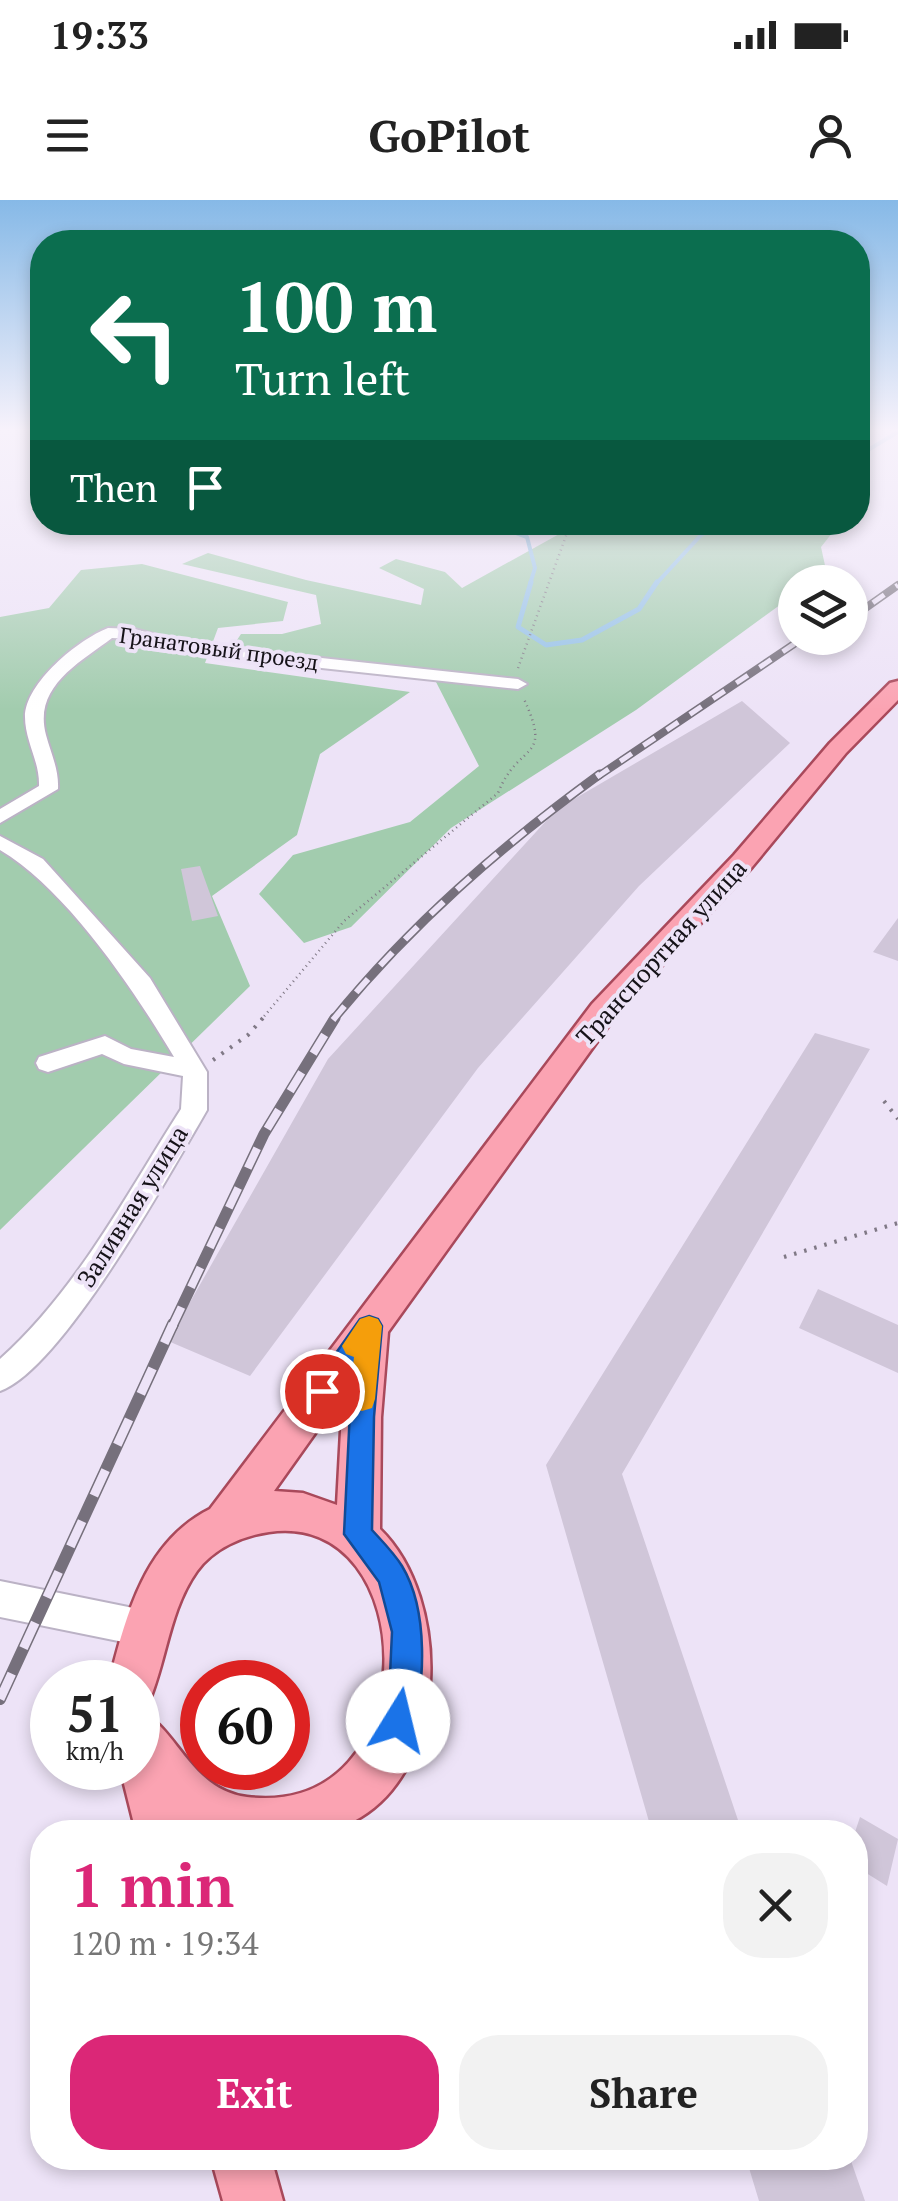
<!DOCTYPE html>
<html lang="en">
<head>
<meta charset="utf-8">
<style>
  :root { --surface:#fff; --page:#f2f2f2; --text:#222; --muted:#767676; --accent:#db2777 }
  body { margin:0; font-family:"PT Serif",serif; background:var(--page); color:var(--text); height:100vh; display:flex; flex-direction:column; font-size:38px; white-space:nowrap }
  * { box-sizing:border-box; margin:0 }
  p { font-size:32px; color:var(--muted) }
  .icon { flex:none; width:55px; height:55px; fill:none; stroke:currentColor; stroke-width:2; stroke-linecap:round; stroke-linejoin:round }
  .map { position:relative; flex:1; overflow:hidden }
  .sheet { position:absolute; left:30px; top:1620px; width:838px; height:350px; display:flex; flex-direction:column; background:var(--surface); border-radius:40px; box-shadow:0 5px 15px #0003 }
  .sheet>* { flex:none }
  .top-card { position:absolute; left:30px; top:30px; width:840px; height:305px; border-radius:40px; box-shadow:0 5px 15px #0003; background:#0b6e4f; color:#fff; overflow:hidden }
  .tools { position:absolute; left:778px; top:365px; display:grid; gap:20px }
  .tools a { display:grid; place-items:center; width:90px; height:90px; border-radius:50%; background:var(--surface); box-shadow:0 5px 15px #0003; font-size:50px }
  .speed { position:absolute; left:30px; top:1460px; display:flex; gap:20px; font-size:50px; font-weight:700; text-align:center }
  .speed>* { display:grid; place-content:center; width:130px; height:130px; border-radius:50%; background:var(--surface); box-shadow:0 5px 15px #0003; line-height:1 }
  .speed small { font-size:25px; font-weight:400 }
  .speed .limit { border:15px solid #d22; background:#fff; color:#111 }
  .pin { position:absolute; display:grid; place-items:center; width:85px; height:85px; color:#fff; margin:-42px; border:5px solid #fff; border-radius:50%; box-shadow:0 2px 10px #0007 }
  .me { position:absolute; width:110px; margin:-55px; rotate:9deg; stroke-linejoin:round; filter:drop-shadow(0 0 8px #0008) }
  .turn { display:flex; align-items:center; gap:35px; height:210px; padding:0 40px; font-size:45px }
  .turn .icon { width:130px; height:130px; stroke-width:2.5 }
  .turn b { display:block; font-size:70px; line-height:85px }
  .then { display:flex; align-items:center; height:95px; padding:0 40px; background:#0003; gap:20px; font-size:38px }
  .round { display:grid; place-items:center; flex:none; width:105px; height:105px; border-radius:40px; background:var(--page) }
  .summary { display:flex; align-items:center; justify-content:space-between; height:170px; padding:0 40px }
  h1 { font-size:60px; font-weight:700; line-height:75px; color:var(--accent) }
  .cta { display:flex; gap:20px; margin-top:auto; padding:20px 40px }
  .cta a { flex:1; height:115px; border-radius:40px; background:var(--accent); color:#fff; font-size:40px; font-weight:700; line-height:115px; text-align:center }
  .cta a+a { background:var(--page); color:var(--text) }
  .status { display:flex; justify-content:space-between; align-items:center; height:70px; padding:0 50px; background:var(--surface); direction:ltr }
  .status svg { height:28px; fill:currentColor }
  header { display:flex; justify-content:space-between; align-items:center; height:130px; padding:0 40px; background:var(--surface); font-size:45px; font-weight:700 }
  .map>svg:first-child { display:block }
  .green { fill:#a2ccae }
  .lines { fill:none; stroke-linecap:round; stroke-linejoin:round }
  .stream-far1 { stroke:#93c1e6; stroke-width:4 }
  .stream { stroke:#93c1e6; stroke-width:5 }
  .building { fill:#d0c6d9 }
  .minor-casing { stroke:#bbb2c5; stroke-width:4 }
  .major-casing { stroke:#a9495b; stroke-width:5 }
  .path-far1 { stroke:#807986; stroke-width:2.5; stroke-dasharray:1 4; stroke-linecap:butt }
  .path { stroke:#807986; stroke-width:4; stroke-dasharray:2.5 8; stroke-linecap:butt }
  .minor { fill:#fff; fill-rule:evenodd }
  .major { fill:#fba3b2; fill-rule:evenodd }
  .rail-far3-casing { stroke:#76707c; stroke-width:8 }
  .rail-far2-casing { stroke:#76707c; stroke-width:9 }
  .rail-far1-casing { stroke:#76707c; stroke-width:11 }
  .rail-casing { stroke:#76707c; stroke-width:12 }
  .rail-far3 { stroke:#ede3f7; stroke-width:5; stroke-dasharray:14; stroke-linecap:butt }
  .rail-far2 { stroke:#ede3f7; stroke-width:6; stroke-dasharray:18; stroke-linecap:butt }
  .rail-far1 { stroke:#ede3f7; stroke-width:8; stroke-dasharray:22; stroke-linecap:butt }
  .rail { stroke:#ede3f7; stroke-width:9; stroke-dasharray:28; stroke-linecap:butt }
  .route { fill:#1a73e8; stroke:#114b97; stroke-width:2.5 }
  .slow { fill:#f59e0b }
  .labels { text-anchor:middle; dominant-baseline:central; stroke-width:8; stroke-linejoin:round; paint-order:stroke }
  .far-street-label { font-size:22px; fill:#151218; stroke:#ede3f7 }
  .street-label { font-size:25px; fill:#151218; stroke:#ede3f7 }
</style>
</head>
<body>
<div class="status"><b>19:33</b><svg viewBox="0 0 49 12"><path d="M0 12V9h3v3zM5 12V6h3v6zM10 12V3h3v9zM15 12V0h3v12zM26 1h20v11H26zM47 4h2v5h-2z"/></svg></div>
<header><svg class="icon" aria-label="menu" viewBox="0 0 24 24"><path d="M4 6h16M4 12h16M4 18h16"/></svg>GoPilot<svg class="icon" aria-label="person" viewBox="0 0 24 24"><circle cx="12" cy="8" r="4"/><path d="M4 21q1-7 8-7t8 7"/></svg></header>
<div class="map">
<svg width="898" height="2001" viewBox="0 0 898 2001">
  <rect width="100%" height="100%" fill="#ede3f7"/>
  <path class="green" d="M579 323H840L821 347 826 370 811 382H795V394L636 510 451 628 351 727 304 743 259 694 293 655 410 622 479 566 435 480 229 452 241 434H282L321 424 316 395 182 364 208 353 306 380 421 405 424 389 379 368 396 359 445 372 462 388Z
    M142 364 288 402 283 421 218 428 205 463 410 492 320 554 297 635 212 696 250 786 0 1030V417L49 408 81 370Z"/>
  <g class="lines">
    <path class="stream-far1" d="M858 256 898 232
      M486 322 527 337 535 368 530 384
      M656 384 701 335 722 322"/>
    <path class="stream" d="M531 382 518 427 546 445 582 440 639 409 657 382"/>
  </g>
  <path class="building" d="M742 501 790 543 639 686 478 868 250 1176 168 1141 328 859 557 609Z
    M200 666 218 716 192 721 181 669Z
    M898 718V761L873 752Z
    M815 833 870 849 622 1274 742 1632H652L546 1265Z
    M818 1089 898 1125V1173L799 1128Z
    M860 1617 898 1639 887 1686 855 1666V1632Z
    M746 1958H850L865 2001H759Z"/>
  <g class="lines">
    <defs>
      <path id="minor" d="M108 428 134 429 192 444 518 479 527 484 518 489 192 454 134 439 112 438C79 463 33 487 46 535 51 554 59 569 58 589L0 623V609L39 586C40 562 25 541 25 517 25 483 79 439 108 428Z
        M0 636 43 659 150 778 207 872V910C171 972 62 1169 0 1191V1159C77 1090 126 995 181 909L183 876 124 864 102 854 48 872 39 869 36 863 39 857 105 836 131 849 174 857C134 790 67 690 0 650Z
        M0 1381 148 1411 161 1416 166 1429 161 1442 148 1447 0 1417Z"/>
      <path id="major" d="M898 481V500L846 553 752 667 614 818 388 1132 381 1217 380 1329C452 1399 450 1571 354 1621 311 1643 249 1632 202 1632L184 1624 186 1632H136L120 1568H138V1511C176 1524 189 1590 247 1597 429 1619 424 1309 269 1332 242 1336 214 1348 197 1371 170 1409 167 1457 150 1499L138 1504V1482H109C126 1416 144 1342 210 1309L592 804 734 655 830 543 890 483ZM343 1194 337 1305 303 1293 274 1291Z
        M211 1958H271L283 2001H223Z"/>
    </defs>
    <use href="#minor" class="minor-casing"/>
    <use href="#major" class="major-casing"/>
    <path class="path-far1" d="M518 468 571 322
      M261 820 344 721 498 593C519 540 554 563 523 497"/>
    <path class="path" d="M213 860 248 835 263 818
      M884 901 898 919
      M784 1057 898 1023"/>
    <use href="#minor" class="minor"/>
    <use href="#major" class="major"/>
    <defs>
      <path id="rail-far3" d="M850 419 898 385
        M597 577 803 438"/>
      <path id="rail-far2" d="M333 820C411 724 500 647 600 574"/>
      <path id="rail-far1" d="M172 1127 264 934 335 818"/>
      <path id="rail" d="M0 1499 173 1124"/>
    </defs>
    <use href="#rail-far3" class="rail-far3-casing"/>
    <use href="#rail-far2" class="rail-far2-casing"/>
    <use href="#rail-far1" class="rail-far1-casing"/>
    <use href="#rail" class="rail-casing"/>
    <use href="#rail-far3" class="rail-far3"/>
    <use href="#rail-far2" class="rail-far2"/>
    <use href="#rail-far1" class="rail-far1"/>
    <use href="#rail" class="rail"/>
  </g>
  <linearGradient id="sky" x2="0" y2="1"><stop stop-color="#86b9e7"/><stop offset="0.45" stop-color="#f7f2fb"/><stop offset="1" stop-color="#f7f2fb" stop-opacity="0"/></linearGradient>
  <rect width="898" height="510" fill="url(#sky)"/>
  <path class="route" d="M369 1116 378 1119 382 1126 374 1217 372 1330C382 1341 394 1353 402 1366 428 1409 427 1487 409 1532L398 1537 386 1532 382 1521 389 1496 392 1432 379 1382 344 1334 352 1169C342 1184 333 1206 313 1199L309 1191 360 1119Z"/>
  <path class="slow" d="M369 1116 378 1119 382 1126 375 1199 372 1208 362 1211 353 1208 349 1199 354 1157 346 1154 342 1146 360 1119Z"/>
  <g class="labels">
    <g class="far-street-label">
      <text transform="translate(219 448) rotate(8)">Гранатовый проезд</text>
    </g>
    <g class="street-label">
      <text transform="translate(661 752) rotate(-48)">Транспортная улица</text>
      <text transform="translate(132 1006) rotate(-58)">Заливная улица</text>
    </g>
  </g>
</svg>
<div class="tools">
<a><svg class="icon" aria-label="layers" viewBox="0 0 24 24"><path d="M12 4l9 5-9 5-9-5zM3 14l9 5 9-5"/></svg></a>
</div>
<div class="speed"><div>51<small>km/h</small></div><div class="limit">60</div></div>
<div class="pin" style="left:322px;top:1191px;background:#d93025"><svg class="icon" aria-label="arrive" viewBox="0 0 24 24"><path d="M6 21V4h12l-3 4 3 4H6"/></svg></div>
<svg class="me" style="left:398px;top:1521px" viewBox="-20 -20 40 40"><circle r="19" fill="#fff"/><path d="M0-13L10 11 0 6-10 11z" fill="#1a73e8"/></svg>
<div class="top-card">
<div class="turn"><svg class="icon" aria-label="left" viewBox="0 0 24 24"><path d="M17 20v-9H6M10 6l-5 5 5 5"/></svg><div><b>100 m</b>Turn left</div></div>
<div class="then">Then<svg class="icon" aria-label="arrive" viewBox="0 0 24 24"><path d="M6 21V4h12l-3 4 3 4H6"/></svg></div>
</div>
<section class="sheet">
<div class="summary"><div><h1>1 min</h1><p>120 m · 19:34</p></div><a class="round"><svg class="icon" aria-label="close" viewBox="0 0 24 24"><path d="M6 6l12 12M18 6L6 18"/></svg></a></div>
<div class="cta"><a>Exit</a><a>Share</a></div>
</section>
</div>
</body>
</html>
